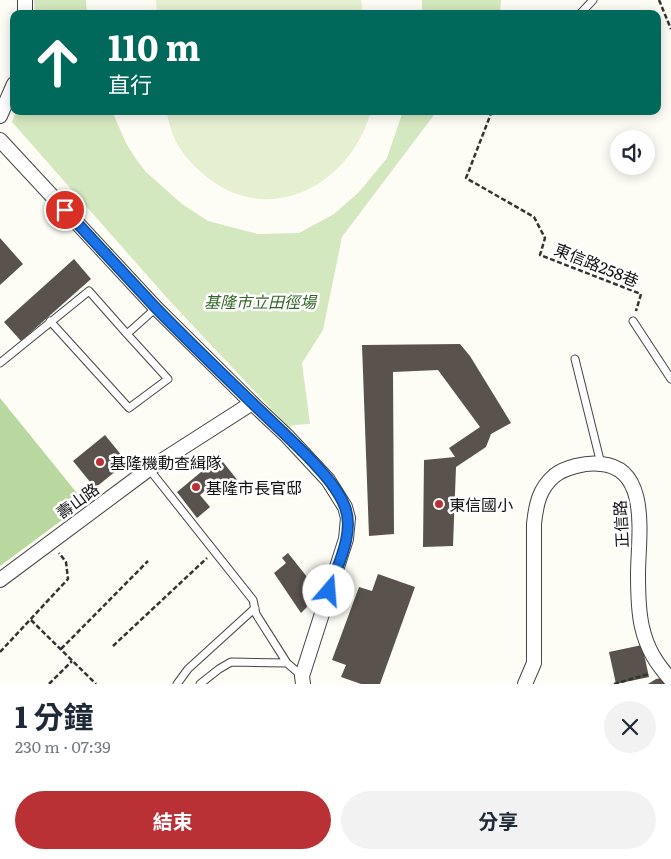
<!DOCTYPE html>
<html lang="zh-TW">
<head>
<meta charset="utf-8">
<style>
  :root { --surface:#fff; --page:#f2f2f3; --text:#1f2937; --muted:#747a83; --accent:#b93035 }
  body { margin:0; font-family:Literata,"Noto Sans TC",serif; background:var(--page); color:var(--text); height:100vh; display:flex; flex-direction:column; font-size:19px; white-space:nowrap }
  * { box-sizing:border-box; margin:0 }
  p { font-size:16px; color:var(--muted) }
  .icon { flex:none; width:28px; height:28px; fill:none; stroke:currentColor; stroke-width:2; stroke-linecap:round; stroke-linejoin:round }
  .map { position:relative; height:684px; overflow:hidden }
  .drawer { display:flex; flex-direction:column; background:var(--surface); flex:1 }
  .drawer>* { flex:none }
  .guide { position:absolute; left:10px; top:10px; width:651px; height:105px; border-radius:10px; box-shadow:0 2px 12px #0003; background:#00695c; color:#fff; overflow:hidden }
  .tools { position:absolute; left:610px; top:130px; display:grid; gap:10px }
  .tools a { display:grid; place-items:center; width:45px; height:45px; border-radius:50%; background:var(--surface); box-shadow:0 2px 12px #0003; font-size:25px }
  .pin { position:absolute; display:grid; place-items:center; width:42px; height:42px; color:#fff; margin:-21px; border:2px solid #fff; border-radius:50%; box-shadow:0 1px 5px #0007 }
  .me { position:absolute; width:55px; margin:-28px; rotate:18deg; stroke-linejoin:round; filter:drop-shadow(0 0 4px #0008) }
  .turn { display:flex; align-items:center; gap:18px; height:105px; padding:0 15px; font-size:22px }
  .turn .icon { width:65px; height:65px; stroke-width:2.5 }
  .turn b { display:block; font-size:35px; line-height:42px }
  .round { display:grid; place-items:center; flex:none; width:52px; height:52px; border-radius:26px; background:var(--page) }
  .overview { display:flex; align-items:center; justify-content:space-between; height:85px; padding:0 15px }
  h1 { font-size:30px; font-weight:700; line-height:38px }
  .action { display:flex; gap:10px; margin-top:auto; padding:10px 15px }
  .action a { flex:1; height:58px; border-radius:30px; background:var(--accent); color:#fff; font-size:20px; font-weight:700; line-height:58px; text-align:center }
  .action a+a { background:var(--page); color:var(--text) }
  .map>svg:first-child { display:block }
  .green { fill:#d4e8bf }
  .forest { fill:#b8d8a0 }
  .pitch { fill:#e5f0d1 }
  .building { fill:#59524d }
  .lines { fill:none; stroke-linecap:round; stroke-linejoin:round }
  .lane-casing { stroke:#444; stroke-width:9 }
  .street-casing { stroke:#444; stroke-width:16 }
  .path { stroke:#333; stroke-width:2.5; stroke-dasharray:5 2.5; stroke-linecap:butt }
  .lane { stroke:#fff; stroke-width:7 }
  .street { stroke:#fff; stroke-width:14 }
  .route-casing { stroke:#114b97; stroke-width:12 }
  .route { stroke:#1a73e8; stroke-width:9 }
  .poi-dot { fill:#b93035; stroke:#fff; stroke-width:2 }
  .labels { text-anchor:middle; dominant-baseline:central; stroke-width:5; stroke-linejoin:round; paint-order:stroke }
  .street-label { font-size:16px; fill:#111; stroke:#fff }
  .park-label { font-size:16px; font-style:italic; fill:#316624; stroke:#fff }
  .poi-label { font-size:16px; fill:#111; stroke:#fff; text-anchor:start }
</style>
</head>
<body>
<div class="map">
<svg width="671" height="684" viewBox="0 0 671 684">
  <rect width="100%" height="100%" fill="#fefdf5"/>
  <path class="green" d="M34 0H86L87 14H35Z
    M422 0H501L500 14H422Z
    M16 111H112L126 143 136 159 146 172 182 204 208 221 258 234 299 233 334 214 359 192 387 158 403 111H437L342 237 323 330 302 363 310 424 293 425 289 428 167 298 12 122Z"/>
  <path class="forest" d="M0 398 85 503 0 566Z"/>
  <path class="pitch" d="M156 0H361L363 14H157Z
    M167 111H371C350 187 266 230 202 173 182 156 170 137 167 111Z"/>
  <path class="building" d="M0 238 23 264 0 285Z
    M74 259 91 279 21 341 4 322Z
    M460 344 470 356 511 423 491 434 486 447 456 467 453 546 423 547 424 460 455 457 449 448 480 427 438 370 393 372 394 534 369 536 362 345Z
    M105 435 127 462 95 488 73 461Z
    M219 457 239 482 225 494 216 482 200 495 210 507 197 518 177 492Z
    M288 553 315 587 312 595 306 602 307 607 301 613 274 573 286 563 282 558Z
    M378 574 415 587 380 684H361L341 677 346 665 332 660 359 587 372 591Z
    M642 645 649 677 616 684 609 652Z
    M662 678 667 684H648L656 679Z"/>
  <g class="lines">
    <defs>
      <path id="lane" d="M580 14 593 0
        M50 321 129 408 168 379 127 334
        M633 321 671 379
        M575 359 601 464
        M0 363 89 291 127 334 156 308
        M149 469 253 600 256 614 287 663 302 676
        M177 684 188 669 255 608
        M200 684 219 669 231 662 287 663"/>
      <path id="street" d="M25 0V14
        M0 116 14 84
        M0 140 156 308 252 403 287 436 328 480 345 507 348 518 346 539 302 676 303 684
        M0 580 149 469 252 403
        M525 684 534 663V524C536 505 539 489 554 476 565 467 587 462 601 464 651 468 638 539 638 574 638 591 638 610 642 627 647 649 656 663 671 680"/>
    </defs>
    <use href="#lane" class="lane-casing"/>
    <use href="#street" class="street-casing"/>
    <path class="path" d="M659 0 671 29
      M492 111 466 178 534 217 545 238 540 255 641 294 636 311
      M31 620 96 684
      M113 646 207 558
      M61 649 148 561
      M0 652 68 579 66 562 59 553
      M49 684 72 661
      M614 684 649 674"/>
    <use href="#lane" class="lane"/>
    <use href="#street" class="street"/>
  </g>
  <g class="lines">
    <defs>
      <path id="route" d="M65 210C95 242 125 275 155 307 183 336 212 364 241 392 265 416 289 437 312 461 324 474 338 489 345 507 355 533 337 566 329 591"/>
    </defs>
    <use href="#route" class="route-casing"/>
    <use href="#route" class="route"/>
  </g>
  <g class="poi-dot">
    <circle cx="100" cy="462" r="5"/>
    <circle cx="196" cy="487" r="5"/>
    <circle cx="439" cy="504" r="5"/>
  </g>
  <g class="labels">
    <g class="street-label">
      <text transform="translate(597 264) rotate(22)">東信路258巷</text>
      <text transform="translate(77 500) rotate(-36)">壽山路</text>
      <text transform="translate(620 524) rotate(-93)">正信路</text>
    </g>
    <g class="park-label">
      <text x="260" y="301">基隆市立田徑場</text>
    </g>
    <g class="poi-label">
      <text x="110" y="462">基隆機動查緝隊</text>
      <text x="206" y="487">基隆市長官邸</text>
      <text x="449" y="504">東信國小</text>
    </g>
  </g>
</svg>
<div class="tools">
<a><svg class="icon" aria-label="sound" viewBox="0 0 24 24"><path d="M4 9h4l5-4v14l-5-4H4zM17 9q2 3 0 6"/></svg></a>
</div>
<div class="pin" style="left:65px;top:210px;background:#d93025"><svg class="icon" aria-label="arrive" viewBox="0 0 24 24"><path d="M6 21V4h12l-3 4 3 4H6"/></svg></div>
<svg class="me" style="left:329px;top:591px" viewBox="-20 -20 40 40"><circle r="19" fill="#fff"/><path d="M0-13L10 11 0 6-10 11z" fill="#1a73e8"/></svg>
<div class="guide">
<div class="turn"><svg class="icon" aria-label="ahead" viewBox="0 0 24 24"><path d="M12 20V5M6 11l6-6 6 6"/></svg><div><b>110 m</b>直行</div></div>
</div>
</div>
<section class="drawer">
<div class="overview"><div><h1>1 分鐘</h1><p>230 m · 07:39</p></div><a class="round"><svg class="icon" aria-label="close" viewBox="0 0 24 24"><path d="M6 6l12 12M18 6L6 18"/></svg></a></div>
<div class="action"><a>結束</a><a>分享</a></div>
</section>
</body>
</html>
